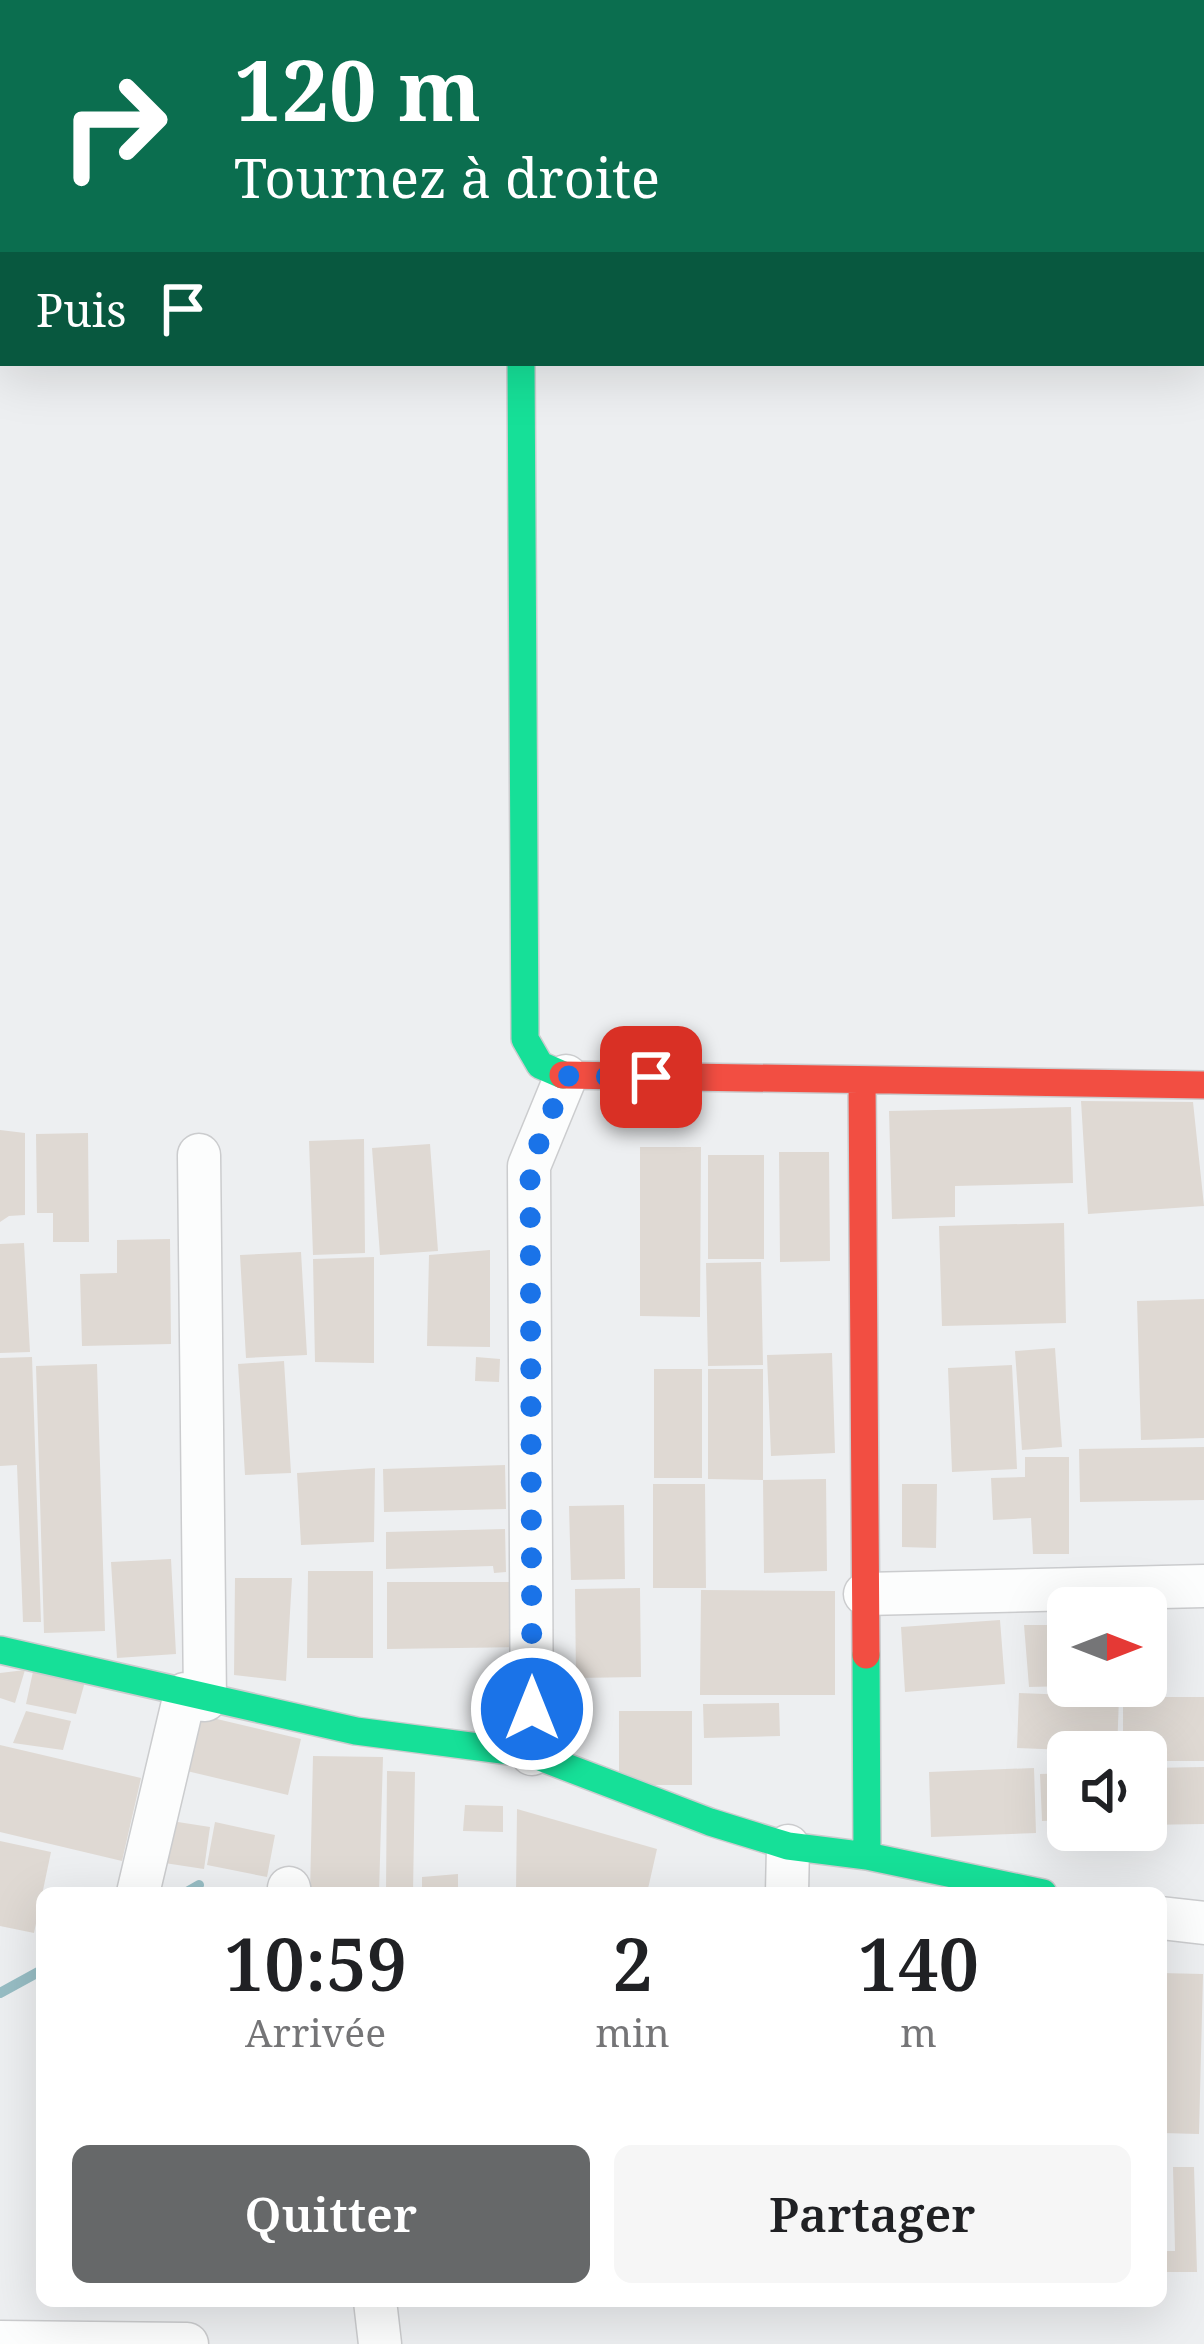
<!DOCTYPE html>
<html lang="fr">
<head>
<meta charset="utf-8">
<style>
  :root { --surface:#fff; --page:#f6f6f6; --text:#202124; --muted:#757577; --accent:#666869 }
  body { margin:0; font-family:"Noto Serif",serif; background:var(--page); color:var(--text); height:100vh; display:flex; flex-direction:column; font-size:45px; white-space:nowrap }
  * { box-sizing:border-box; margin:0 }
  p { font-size:39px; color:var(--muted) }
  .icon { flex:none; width:66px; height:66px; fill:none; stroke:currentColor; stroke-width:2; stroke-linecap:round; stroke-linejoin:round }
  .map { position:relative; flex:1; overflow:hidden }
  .sheet { position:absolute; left:36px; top:1887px; width:1131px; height:420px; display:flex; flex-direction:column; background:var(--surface); border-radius:18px; box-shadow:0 12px 48px #0002 }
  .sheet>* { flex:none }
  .guide { position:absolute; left:0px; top:0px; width:1206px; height:366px; box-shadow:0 12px 48px #0002; background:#0b6e4f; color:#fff; overflow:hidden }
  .needle { width:78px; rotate:90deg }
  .tools { position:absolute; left:1047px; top:1587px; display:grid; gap:24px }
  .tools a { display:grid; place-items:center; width:120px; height:120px; border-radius:18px; background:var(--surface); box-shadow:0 12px 48px #0002; font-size:60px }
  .pin { position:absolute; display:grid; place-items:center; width:102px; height:102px; color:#fff; margin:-51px; border-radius:24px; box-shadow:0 6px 18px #0006 }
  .me { position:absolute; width:132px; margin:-66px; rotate:0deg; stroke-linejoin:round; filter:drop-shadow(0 0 9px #0008) }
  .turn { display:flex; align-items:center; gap:42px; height:252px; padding:0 36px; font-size:54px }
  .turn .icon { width:156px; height:156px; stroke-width:2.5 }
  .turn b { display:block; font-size:84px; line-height:102px }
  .then { display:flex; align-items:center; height:114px; padding:0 36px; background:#0003; gap:24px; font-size:45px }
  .eta { display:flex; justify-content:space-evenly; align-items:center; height:204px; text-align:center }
  .eta b { font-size:72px; font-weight:600; line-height:84px }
  .button { display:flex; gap:24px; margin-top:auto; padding:24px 36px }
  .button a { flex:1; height:138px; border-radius:18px; background:var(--accent); color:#fff; font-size:48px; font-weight:600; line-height:138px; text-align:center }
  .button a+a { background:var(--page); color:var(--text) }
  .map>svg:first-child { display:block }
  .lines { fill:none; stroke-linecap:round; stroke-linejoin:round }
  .stream { stroke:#97bdc4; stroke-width:10 }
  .building { fill:#dfd9d3 }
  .street-casing { stroke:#cbccce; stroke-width:45 }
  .fast-casing { stroke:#cbccce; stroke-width:30 }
  .jam-casing { stroke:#cbccce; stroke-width:30 }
  .street { stroke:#fcfdfd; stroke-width:42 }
  .fast { stroke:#16e098; stroke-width:27 }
  .jam { stroke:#f24e42; stroke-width:27 }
  .route { stroke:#1a73e8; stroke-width:21; stroke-dasharray:0 37.8 }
</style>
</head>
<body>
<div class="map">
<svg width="1204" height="2344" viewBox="0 0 1204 2344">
  <rect width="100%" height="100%" fill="#edeff1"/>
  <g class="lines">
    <path class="stream" d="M185 1893 199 1885
      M0 1993 42 1970"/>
  </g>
  <path class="building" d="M1081 1101 1193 1102 1204 1206 1088 1214Z
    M1071 1107 1073 1183 955 1186V1217L892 1219 889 1111Z
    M0 1130 25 1133V1215L9 1216 0 1222Z
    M88 1133 89 1242H53V1213H37L36 1134Z
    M364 1139 365 1253 313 1255 309 1141Z
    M430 1144 438 1251 380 1255 372 1148Z
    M640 1147H701L700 1317 640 1316Z
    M779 1152H829L830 1261 780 1262Z
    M708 1155H764V1259H708Z
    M1064 1223 1066 1323 942 1326 939 1226Z
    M170 1239 171 1344 82 1346 80 1274 117 1273V1240Z
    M24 1243 30 1352 0 1353V1244Z
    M490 1250V1347L427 1346 429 1255Z
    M301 1252 307 1355 246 1358 240 1255Z
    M374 1257V1363L315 1362 313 1259Z
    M761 1262 763 1365 708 1366 706 1263Z
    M1204 1299V1438L1141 1440 1137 1301Z
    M1055 1348 1062 1447 1022 1450 1015 1351Z
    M832 1353 835 1453 771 1456 767 1355Z
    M32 1357 41 1622H23L17 1465 0 1466V1358Z
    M476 1357 500 1359 499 1382 475 1381Z
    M284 1361 291 1473 245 1475 238 1364Z
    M97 1364 105 1631 44 1633 36 1366Z
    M1012 1365 1017 1469 952 1472 948 1368Z
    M654 1369H702V1478H654Z
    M708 1369H763V1480L708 1479Z
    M1204 1447V1500L1080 1502 1079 1449Z
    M1025 1457H1069V1554H1033L1031 1518 993 1520 991 1478 1025 1477Z
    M505 1465 506 1509 384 1512 383 1469Z
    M375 1468 374 1542 301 1545 297 1473Z
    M826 1479 827 1571 764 1573 763 1480Z
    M653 1484H705L706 1588H653Z
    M902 1484H937L936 1548 902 1547Z
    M624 1505 625 1579 571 1580 569 1506Z
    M505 1529 506 1572 494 1573 493 1566 386 1569V1532Z
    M171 1559 176 1654 117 1658 111 1562Z
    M308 1571H373V1658H307Z
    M235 1578H292L286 1681 234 1675Z
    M387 1582H522L525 1647 387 1649Z
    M640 1588 641 1677 576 1678 575 1589Z
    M701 1590 835 1591V1695H700Z
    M1000 1620 1005 1684 905 1692 901 1627Z
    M1024 1625H1068V1686L1029 1687Z
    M34 1667 86 1678 76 1714 26 1704Z
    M25 1670 15 1703 0 1698V1673Z
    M1019 1693 1119 1697 1117 1752 1017 1748Z
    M1123 1697H1204V1761H1146V1752H1123Z
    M779 1703 780 1736 704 1738 703 1704Z
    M26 1711 71 1721 63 1750 13 1743Z
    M183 1711 301 1739 288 1795 170 1767Z
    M619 1711H692V1785H619Z
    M0 1745 141 1778 122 1861 0 1832Z
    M313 1756 383 1757 379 1893H310Z
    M1204 1767V1824L1146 1825V1768Z
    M1034 1768 1036 1833 931 1837 929 1772Z
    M387 1771 415 1772 413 1893H386Z
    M1068 1773V1820L1042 1821 1040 1774Z
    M465 1805 503 1806V1832L463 1831Z
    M517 1809 657 1849 647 1893 592 1887 591 1893H516Z
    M165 1820 210 1827 204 1869 158 1862Z
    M215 1822 275 1835 267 1877 207 1865Z
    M0 1841 51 1852 34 1933 0 1926Z
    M458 1874V1888L422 1890V1877Z
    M1161 1973 1203 1974 1199 2134 1161 2133Z
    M1173 2167H1194L1197 2272H1161V2251H1175Z"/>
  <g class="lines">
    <defs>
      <path id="street" d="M518 0V3
        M199 1155 205 1700
        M865 1594 1204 1586
        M532 1754 529 1166 566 1076
        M289 1888 290 1893
        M138 1893 185 1694
        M787 1893 788 1846
        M1161 1918 1204 1923
        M375 2301 380 2344
        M0 2342 187 2344"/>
      <path id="fast" d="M521 363 525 1039 540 1065 563 1075
        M0 1650 356 1731 532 1754 710 1822 788 1846 867 1856 1043 1893
        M866 1655 867 1856"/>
      <path id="jam" d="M563 1075 1204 1085
        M862 1080 866 1655"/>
    </defs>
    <use href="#street" class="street-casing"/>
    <use href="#fast" class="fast-casing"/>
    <use href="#jam" class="jam-casing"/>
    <use href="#street" class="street"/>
    <use href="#fast" class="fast"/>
    <use href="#jam" class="jam"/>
  </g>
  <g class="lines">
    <path class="route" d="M532 1709 530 1166 566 1076 651 1077"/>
  </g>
</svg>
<div class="tools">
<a><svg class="needle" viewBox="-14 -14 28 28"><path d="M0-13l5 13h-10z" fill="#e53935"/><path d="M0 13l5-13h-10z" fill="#757577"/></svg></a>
<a><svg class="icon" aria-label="sound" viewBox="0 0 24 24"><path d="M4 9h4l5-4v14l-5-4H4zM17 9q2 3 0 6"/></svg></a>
</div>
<div class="pin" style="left:651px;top:1077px;background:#d93025"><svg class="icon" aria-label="arrive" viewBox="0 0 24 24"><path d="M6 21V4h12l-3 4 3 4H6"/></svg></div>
<svg class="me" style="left:532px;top:1709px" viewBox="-20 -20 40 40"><circle r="17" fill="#1a73e8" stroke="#fff" stroke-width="3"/><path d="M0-11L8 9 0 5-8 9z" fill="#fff"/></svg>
<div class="guide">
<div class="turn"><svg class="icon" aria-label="right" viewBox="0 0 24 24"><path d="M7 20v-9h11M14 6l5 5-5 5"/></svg><div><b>120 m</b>Tournez à droite</div></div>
<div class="then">Puis<svg class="icon" aria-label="arrive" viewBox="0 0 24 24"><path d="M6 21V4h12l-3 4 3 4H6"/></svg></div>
</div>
<section class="sheet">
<div class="eta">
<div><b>10:59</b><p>Arrivée</p></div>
<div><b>2</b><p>min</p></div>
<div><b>140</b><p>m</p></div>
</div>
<div class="button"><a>Quitter</a><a>Partager</a></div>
</section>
</div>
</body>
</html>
